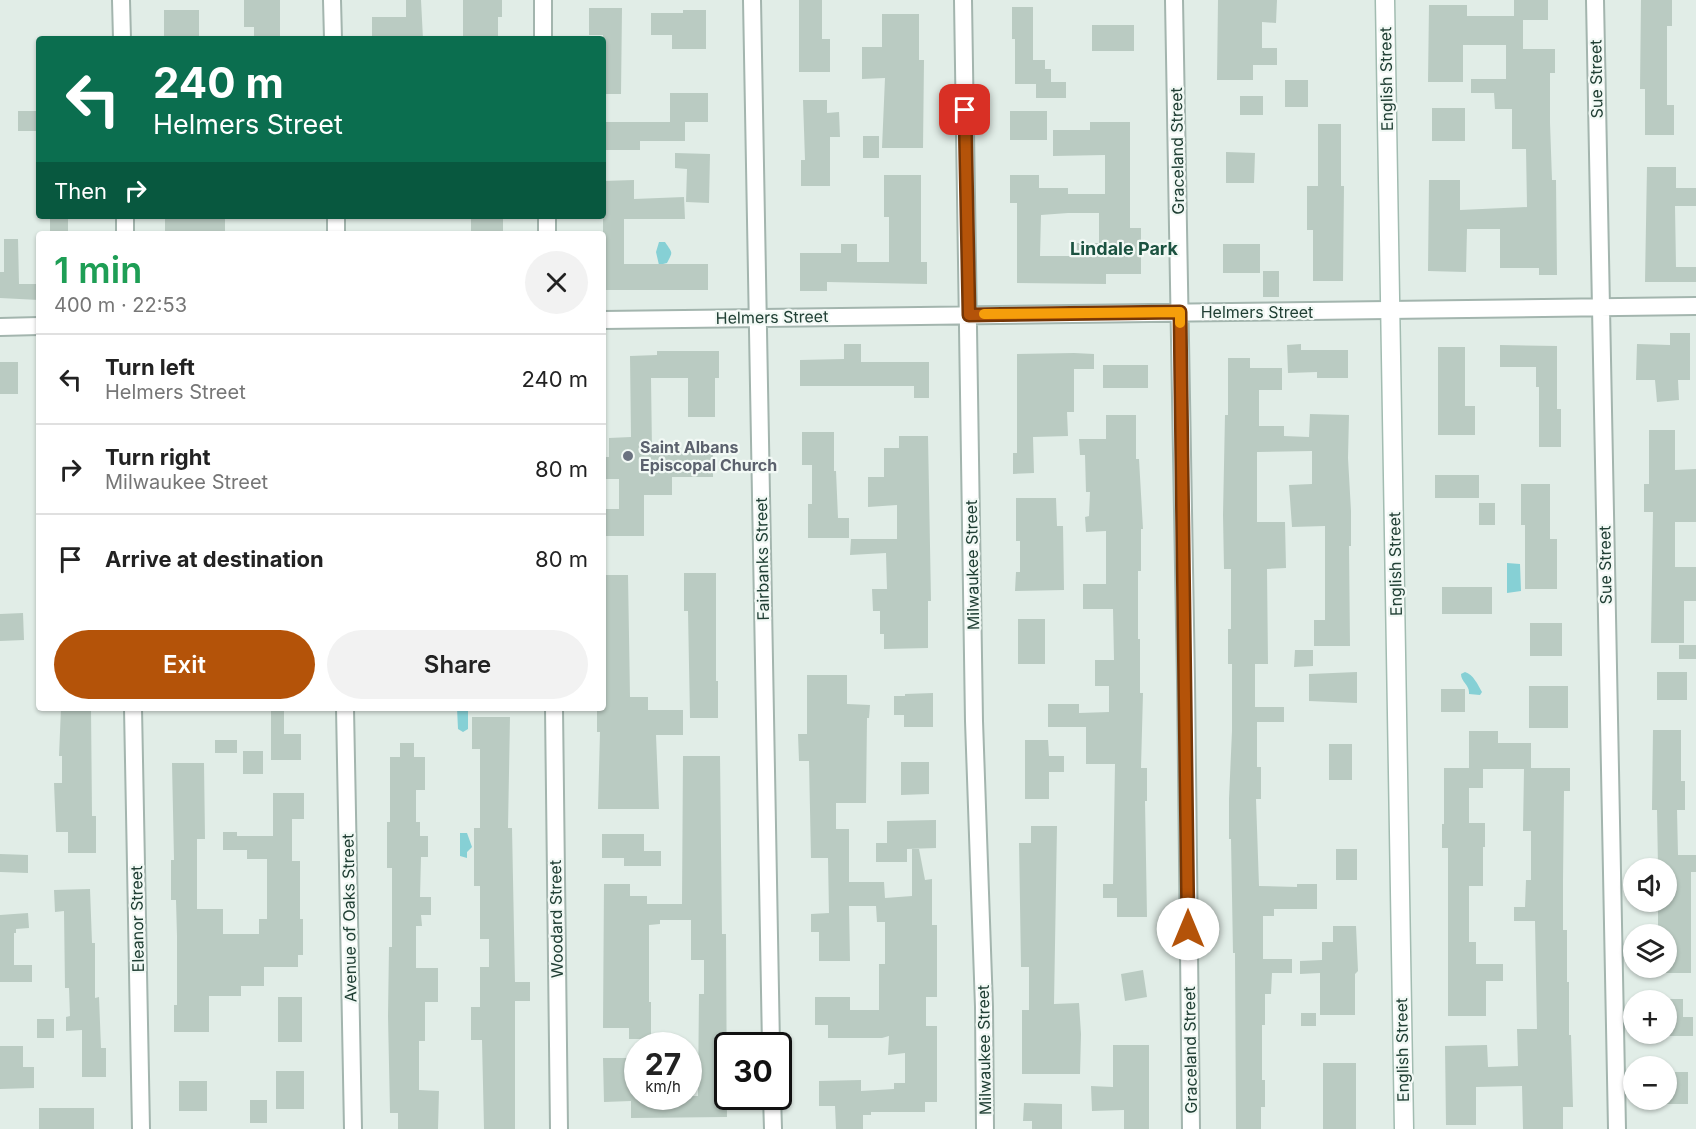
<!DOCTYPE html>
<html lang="en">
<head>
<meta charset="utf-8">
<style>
  :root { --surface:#fff; --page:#f2f2f2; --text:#222; --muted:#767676; --line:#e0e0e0; --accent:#b45309 }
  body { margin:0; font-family:Inter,sans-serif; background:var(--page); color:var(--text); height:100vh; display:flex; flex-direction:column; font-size:22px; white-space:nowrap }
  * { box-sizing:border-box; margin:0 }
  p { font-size:20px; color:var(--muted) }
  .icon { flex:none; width:33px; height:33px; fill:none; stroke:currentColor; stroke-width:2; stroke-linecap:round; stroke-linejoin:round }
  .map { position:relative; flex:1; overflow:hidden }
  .panel { position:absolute; left:36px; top:231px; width:570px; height:480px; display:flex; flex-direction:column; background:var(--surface); border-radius:6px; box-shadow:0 2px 4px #0004 }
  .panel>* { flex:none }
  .hud { position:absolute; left:36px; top:36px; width:570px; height:183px; border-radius:6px; box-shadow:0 2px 4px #0004; background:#0b6e4f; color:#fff; overflow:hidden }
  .tools { position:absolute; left:1623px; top:858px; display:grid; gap:12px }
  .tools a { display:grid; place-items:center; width:54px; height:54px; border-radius:50%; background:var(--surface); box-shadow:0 2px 4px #0004; font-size:30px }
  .speed { position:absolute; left:624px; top:1032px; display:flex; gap:12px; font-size:30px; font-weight:700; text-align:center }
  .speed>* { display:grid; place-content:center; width:78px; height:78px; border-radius:50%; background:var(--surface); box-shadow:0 2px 4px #0004; line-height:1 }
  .speed small { font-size:15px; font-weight:400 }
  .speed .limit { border:3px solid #111; border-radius:9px; background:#fff; color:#111 }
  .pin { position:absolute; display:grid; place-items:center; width:51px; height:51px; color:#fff; margin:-26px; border-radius:12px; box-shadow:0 3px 9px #0006 }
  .me { position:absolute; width:66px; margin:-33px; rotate:0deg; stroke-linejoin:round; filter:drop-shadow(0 0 4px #0008) }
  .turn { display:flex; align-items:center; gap:21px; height:126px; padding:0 18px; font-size:27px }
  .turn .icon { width:78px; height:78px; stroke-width:2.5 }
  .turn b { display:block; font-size:42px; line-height:51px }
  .then { display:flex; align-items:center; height:57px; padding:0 18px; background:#0003; gap:12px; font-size:22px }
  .round { display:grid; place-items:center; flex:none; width:63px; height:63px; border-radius:32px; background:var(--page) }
  .summary { display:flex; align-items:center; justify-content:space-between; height:102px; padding:0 18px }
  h1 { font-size:36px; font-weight:600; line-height:45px; color:#1e9e55 }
  .cta { display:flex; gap:12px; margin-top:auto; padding:12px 18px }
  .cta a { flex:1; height:69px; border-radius:36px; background:var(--accent); color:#fff; font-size:24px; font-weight:600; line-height:69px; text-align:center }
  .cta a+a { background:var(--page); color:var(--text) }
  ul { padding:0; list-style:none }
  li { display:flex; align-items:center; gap:18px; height:90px; padding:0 18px; border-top:2px solid var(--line) }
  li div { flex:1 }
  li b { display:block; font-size:22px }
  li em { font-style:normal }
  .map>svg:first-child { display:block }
  .water { fill:#86d0d5 }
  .building { fill:#bacbc2; fill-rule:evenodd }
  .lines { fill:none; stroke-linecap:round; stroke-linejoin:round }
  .street-casing { stroke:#a3b5ae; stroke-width:20 }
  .secondary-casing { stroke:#a2bcb1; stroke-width:21 }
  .street { stroke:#fff; stroke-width:16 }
  .secondary { stroke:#fff; stroke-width:18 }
  .route-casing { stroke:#753606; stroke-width:15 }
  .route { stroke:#b45309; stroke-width:10 }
  .slow { stroke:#f59e0b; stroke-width:10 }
  .worship-dot { fill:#6b7280; stroke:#f2f9f5; stroke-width:2 }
  .labels { text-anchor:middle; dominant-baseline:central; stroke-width:4.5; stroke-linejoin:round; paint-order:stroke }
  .street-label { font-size:16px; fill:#203f34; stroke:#f2f9f5 }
  .worship-label { font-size:16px; font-weight:bold; fill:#5b616d; stroke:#f2f9f5; text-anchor:start }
  .neighbourhood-label { font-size:18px; font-weight:bold; fill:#1b5240; stroke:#f2f9f5 }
</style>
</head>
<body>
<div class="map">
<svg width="1696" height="1129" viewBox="0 0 1696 1129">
  <rect width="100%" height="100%" fill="#e1ede7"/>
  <path class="water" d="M659 242H665C673 254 673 251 667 263L659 265 656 252Z
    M1507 563 1520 564 1521 591 1507 593Z
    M1465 672C1473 674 1478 685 1482 692L1480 695 1469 694C1470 685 1461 682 1461 674Z
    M457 708H468V729L463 732 458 729Z
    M460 833H467L472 847 467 852V858L460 856Z"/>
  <path class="building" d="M244 0H280V39H254V27H244Z
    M406 0H421L423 39H372V17H406Z
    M463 0H502V17H498V39H463Z
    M799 0H822V39H830V72H799Z
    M1218 0H1277L1276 23 1262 22V48H1277V65H1253V80H1217Z
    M1514 0H1548V20H1523V49H1555V73H1550V123L1552 180H1556L1557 275H1539V268H1500V229H1467L1466 272 1428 271 1429 180H1460V210L1527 207 1526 149H1512V109H1495L1494 93H1471V79H1506V45H1463V82H1428L1429 5H1467V16H1514Z
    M1641 0H1672V26H1667V105H1674V135H1645V89H1640Z
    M1012 7H1033V60H1045V69H1051V82H1066V98H1036V84H1015V39H1012Z
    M589 8H622L621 94H603V35H589Z
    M164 10H199V37H164Z
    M683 10H706V49H672V35H651V13H683Z
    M882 14H919V60H924L923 148H882L885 78 862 79V47H882Z
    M1092 25H1134V51H1092Z
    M1285 80H1308V107H1285Z
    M670 93H708V122H685V141H640V150H603V122H670Z
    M1240 96H1263V115H1240Z
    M803 100H827V113L839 112 840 137H830V186H801V160H805Z
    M1432 108H1465V141H1432Z
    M18 111H39V131H18Z
    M1010 111H1047V140H1010Z
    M1090 122H1130V228H1141V274H1106V284L1017 283V203H1010V175H1039V188H1068V194H1105V155L1053 156V130H1090ZM1068 213H1099V243H1077V256H1040L1041 215Z
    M1318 124H1341V186H1344L1343 281H1313V230H1307V186H1318Z
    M863 136H879V158H863Z
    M1226 152 1255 153 1254 183H1226Z
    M675 153 710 154 709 203 686 202 687 169 675 168Z
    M1647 167H1676V188H1696V206H1675L1676 267H1696V282H1645Z
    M884 175H921V262H927V284L827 282V291H800V253H841V244H857V262H889V217H884Z
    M634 180V199L684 197 685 219H624V264H708V290H603V181Z
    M50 216H68V234H50Z
    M165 216H225V234H165Z
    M471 216H503V234H471Z
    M4 239H18L19 284H39V300L0 298V272H4Z
    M1223 244H1260V273H1223Z
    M1263 271H1279V297H1263Z
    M1670 333H1690V380H1678L1679 400 1657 402 1655 380H1636L1637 344 1670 345Z
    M844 344H861V362H929V398H914V386H800V360L844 359Z
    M1301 344V350H1348V378H1317V372L1288 373 1287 345Z
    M1500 345 1557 346V409H1561V447H1539V387H1536V367H1500Z
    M1438 347H1465V406H1475V435H1438Z
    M657 351H719V378H715V417H688V378H651L652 452H713V477H672V495H644V536H603V509H619V479H603V457H609V438L631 437 630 356 657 355Z
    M1074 353 1094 354V369H1074V412H1067L1068 436 1033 437 1034 473 1013 474V453H1017V354Z
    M1228 358H1250V368H1282V390H1259V426H1284V436L1309 437 1310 414 1349 415 1348 458 1351 511V546H1349L1350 646H1314V620H1325V526L1292 527 1289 485 1312 484V451L1257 452V522H1285L1286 568 1267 569 1268 664H1255V707H1284V722H1257V767H1261V799H1256L1259 886 1297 887V884H1317V909H1274V916H1263V959H1292V973H1272L1271 994H1265V1025H1262V1080H1265V1107H1261V1129H1236L1235 953H1233L1231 839H1229V799L1232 731V664H1228V629H1231V569H1224L1223 515 1225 415H1228Z
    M0 362H18V394H0Z
    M1103 365H1148V388H1103Z
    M1106 415H1136V459H1139L1143 529H1141V571H1138V639H1140V693H1143L1141 768H1147V801H1145L1147 917H1117V898H1103V884H1113L1115 764H1086V727H1048V704H1079V713L1109 712V686H1095V660H1114L1113 609H1083V584H1106V531L1086 532 1085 517 1089 516 1090 492H1086L1085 455H1080L1079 439H1106Z
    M1649 430H1675V470L1696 469V522H1675V567H1696V601H1684V643H1651L1653 512H1644V484H1649Z
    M802 432H834V471H836L838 518H849V538H808V504H812V465H802Z
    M899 436H928L931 601H928V648L884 649V634H880V611H873L872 589H887L886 553 850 555 851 539H897V505L868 507V477H884V448H899Z
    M1435 475H1479V498H1435Z
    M1521 484H1550V539H1557V589H1525V525H1521Z
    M1016 498H1056L1057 526H1063L1064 590 1015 591 1016 572H1020V541H1016Z
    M1479 503H1495V525H1479Z
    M684 573H716V681H718V718H690L688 611H684Z
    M604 575H628L630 697H648V710H683V735H656L659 809H598L600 732H597V708H603Z
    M1442 587H1492V614H1442Z
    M23 613 24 640 0 641V614Z
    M1018 619H1045V664H1018Z
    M1530 623H1562V656H1530Z
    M1679 645H1696V659H1679Z
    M1295 650H1313V666L1294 667Z
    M1357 672V703L1309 701V674Z
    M1657 672H1687V700H1657Z
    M807 675H847V704L870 705 869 718H867L866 803H836V829H849V882H884L885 898 912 896V849H919L925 880 932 879V925H937V997H926V1026H937V1102H925V1112H871V1115H863V1129H836L835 1106H819V1081L861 1080V1091L894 1089V1083H905V1053L888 1055 889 1036 882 1038H828V1025H815V997H850V1010H879V964H885V922H877L876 906H849L850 961H819V932H811V914L829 913 828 858H811L809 761H799L798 734H807Z
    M1529 686H1568V728H1529Z
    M1441 689H1465V712H1441Z
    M933 693V727H904V715H894V696H905V694Z
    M61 708H91L92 816H96V853H68V832H56L54 783H62V756H59Z
    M271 708H284V734H301V760H271Z
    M472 717H510L508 828H512L515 982H530V1001H515V1129H484L482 1040H471V1007H480V967H489V939H480V886H474V828H480V749H472Z
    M1653 730H1681V781H1685V810H1677L1678 855H1696V872H1691V973H1666V934H1658V902H1666V868H1658L1657 810H1652Z
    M1469 731H1498V743H1531V768H1570V791H1564L1563 880V930H1567V982H1569V1035H1571L1573 1107H1563V1129H1523L1522 1086 1476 1087V1125H1446L1445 1046 1487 1045 1488 1067 1518 1066 1517 1029H1537L1535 921H1514V907H1525L1526 880H1531V831H1523L1524 769H1483V788H1469V823H1485V847H1483V886H1469V942H1476V964H1503V981H1486V1016H1448V848H1442V824H1444V768H1469Z
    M215 740H237V753H215Z
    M1025 740H1048L1049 756H1064V772H1049V799H1025Z
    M400 743H414V757H425V790H416V822H420V836H428V857H421L420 897H431V915H421L422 926H416V968H438V1002H425V1041H419V1090L439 1091 438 1129H398V1113H390L388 1016 389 947H392V868H387V822H390V757H400Z
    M1329 744H1352V780H1329Z
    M243 751H263V774H243Z
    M683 756H720L722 934H726L727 1117 631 1118V1101L604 1102 603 1058H638V1096H698L699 994H704V960H691V920H660V924L649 925V1002H651V1039H629V1028H603L604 884H630V896H647V904H682Z
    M901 762H929V794L901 795Z
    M172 763H204L205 839H197V909H223V934H259V919H267V859H247V850H223V832H237V836H273V793H304V819H292V861H300V919H303V955H298V967H264V986H241V996H209V1032H174V1005H177V936L176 900H171V860H174Z
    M936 820V848L907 849V862H876V843H887V821Z
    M1031 826H1057L1054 1004 1079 1003 1081 1034 1080 1074H1022V1010H1029V967H1021L1019 843H1031Z
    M602 834H644V851H661V866H624V858H602Z
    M1336 849H1357V880H1336Z
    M0 854 28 855V873L0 872Z
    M90 889 92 943H95V998L99 997 101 1048H106V1077H82V1030L66 1031V1017L70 1016 69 988H65L64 911 55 912 54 890Z
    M28 913 29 928 16 929V933H14V965H32V982H0V915Z
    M1333 926H1356L1358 971 1355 974V1015H1320V973L1300 974V961L1322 960V942H1333Z
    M1143 970 1147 997 1125 1001 1121 974Z
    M278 997H302V1042H278Z
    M1666 999H1683V1017H1693V1036H1666Z
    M1301 1013H1316V1026H1301Z
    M37 1019H54V1038H37Z
    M1113 1045H1149V1129H1124V1110L1092 1111 1091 1086 1113 1087Z
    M0 1046H23V1067H34V1088L0 1089Z
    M1323 1063H1356V1129H1323Z
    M276 1071H304V1109H276Z
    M1666 1072H1688V1104H1666Z
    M179 1081H207V1111H179Z
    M250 1100H267V1123H250Z
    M1024 1103 1062 1104V1129H1032V1121H1023Z
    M39 1108H94V1129H39Z"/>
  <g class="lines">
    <defs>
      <path id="street" d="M121 0 122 39
        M332 0 333 39
        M543 0V39
        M752 0 771 1046
        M963 0 974 721 984 1007 985 1129
        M1174 0 1186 681 1191 1129
        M1595 0 1617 1129
        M125 216V234
        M336 216V234
        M547 216V234
        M603 320C967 312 1332 314 1696 306
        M0 327 39 326
        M133 708 141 1129
        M345 708 353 1129
        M554 708 559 1129
        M772 1096 773 1129"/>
      <path id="secondary" d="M1385 0 1404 1129"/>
    </defs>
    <use href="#street" class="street-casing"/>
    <use href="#secondary" class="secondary-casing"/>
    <use href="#street" class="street"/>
    <use href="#secondary" class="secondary"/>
  </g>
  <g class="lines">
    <defs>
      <path id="route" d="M965 110 969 315 1180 312 1188 929"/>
    </defs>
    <use href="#route" class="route-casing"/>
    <use href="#route" class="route"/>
    <path class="slow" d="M984 314 1180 312V323"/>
  </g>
  <circle class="worship-dot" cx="628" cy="456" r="6"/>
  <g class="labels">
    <g class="street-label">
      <text transform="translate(1386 79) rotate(-91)">English Street</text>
      <text transform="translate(1596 79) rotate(-91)">Sue Street</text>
      <text transform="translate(1177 151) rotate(-91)">Graceland Street</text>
      <text x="1257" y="312">Helmers Street</text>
      <text transform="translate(772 317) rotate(-1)">Helmers Street</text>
      <text transform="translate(762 559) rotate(-91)">Fairbanks Street</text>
      <text transform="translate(1395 564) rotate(-91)">English Street</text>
      <text transform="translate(972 565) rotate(-91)">Milwaukee Street</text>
      <text transform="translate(1605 565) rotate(-91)">Sue Street</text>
      <text transform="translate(349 918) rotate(-91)">Avenue of Oaks Street</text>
      <text transform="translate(137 919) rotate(-91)">Eleanor Street</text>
      <text transform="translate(556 919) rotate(-91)">Woodard Street</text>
      <text transform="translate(984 1050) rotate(-91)">Milwaukee Street</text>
      <text transform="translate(1190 1050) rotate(-91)">Graceland Street</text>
      <text transform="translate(1402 1050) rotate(-91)">English Street</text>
    </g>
    <g class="worship-label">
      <text x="640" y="447">Saint Albans<tspan x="640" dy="18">Episcopal Church</tspan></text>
    </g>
    <g class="neighbourhood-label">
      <text x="1124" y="248">Lindale Park</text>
    </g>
  </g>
</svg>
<div class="tools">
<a><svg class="icon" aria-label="sound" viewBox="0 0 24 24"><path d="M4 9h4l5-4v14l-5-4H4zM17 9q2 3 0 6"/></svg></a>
<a><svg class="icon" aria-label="layers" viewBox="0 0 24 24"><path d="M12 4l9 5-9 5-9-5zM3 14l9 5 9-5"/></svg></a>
<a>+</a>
<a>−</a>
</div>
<div class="speed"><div>27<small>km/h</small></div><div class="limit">30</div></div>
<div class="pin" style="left:965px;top:110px;background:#d93025"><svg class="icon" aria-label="arrive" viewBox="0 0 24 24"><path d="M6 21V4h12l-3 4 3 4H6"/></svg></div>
<svg class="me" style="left:1188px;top:929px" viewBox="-20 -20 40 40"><circle r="19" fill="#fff"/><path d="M0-13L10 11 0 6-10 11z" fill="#b45309"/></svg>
<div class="hud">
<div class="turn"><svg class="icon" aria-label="left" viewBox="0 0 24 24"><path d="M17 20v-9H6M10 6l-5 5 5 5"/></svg><div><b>240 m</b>Helmers Street</div></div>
<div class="then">Then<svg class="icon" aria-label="right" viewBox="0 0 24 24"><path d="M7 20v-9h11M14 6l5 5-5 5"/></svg></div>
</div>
<section class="panel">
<div class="summary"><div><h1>1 min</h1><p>400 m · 22:53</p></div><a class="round"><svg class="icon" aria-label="close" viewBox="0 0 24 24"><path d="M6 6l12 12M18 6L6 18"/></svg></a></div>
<ul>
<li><svg class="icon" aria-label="left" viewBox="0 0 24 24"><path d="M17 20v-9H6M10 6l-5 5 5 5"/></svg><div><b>Turn left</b><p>Helmers Street</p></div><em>240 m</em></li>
<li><svg class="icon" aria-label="right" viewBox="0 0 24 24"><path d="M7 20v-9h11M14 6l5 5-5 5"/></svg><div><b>Turn right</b><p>Milwaukee Street</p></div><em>80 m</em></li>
<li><svg class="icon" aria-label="arrive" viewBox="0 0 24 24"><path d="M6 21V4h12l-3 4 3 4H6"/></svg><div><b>Arrive at destination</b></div><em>80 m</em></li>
</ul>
<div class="cta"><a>Exit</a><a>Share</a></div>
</section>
</div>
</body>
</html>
